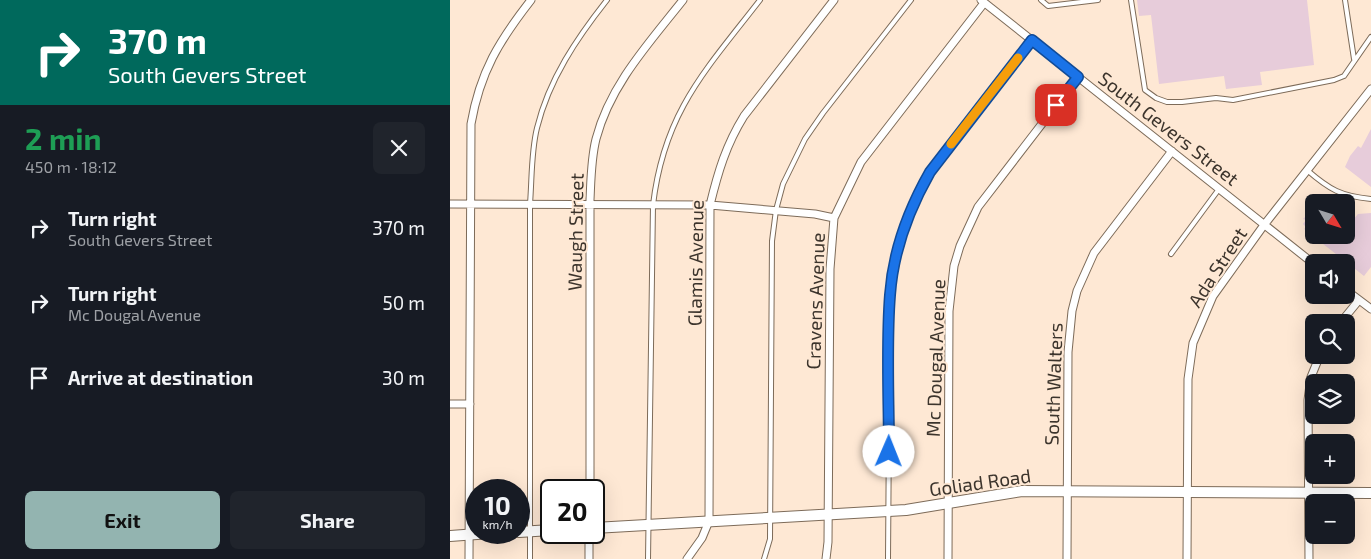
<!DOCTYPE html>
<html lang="en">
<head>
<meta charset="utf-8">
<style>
  :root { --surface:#171b24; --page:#20242c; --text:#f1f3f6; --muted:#9ea1a6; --accent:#93b4b0 }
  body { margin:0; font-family:"Exo 2",sans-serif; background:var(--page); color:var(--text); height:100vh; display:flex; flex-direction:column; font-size:19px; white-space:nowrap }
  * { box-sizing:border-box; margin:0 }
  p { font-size:16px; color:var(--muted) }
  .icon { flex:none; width:28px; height:28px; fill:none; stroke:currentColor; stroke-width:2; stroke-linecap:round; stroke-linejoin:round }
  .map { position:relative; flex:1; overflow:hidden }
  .panel { display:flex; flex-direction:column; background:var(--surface); width:450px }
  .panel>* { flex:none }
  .banner { background:#00695c; color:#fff; overflow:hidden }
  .needle { width:32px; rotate:128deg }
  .controls { position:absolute; left:855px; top:194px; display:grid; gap:10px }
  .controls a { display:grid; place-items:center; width:50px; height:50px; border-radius:8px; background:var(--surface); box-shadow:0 5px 20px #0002; font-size:25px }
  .speed { position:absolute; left:15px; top:479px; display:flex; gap:10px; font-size:25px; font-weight:700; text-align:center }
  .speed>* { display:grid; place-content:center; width:65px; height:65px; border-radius:50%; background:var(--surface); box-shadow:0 5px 20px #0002; line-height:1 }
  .speed small { font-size:12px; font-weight:400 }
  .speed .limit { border:2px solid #111; border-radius:8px; background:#fff; color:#111 }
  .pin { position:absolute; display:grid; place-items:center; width:42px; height:42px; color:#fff; margin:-21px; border-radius:10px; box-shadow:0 2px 8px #0006 }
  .me { position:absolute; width:55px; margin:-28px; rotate:1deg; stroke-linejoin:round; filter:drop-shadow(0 0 4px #0008) }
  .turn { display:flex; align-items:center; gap:18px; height:105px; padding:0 25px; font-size:22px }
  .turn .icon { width:65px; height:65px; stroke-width:2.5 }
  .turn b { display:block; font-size:35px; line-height:42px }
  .round { display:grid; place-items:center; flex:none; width:52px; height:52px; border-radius:8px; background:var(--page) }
  .summary { display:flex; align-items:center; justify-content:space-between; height:85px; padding:0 25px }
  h1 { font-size:30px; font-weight:700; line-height:38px; color:#1e9e55 }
  .action { display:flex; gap:10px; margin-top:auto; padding:10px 25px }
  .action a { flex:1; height:58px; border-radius:8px; background:var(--accent); color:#111; font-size:20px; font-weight:700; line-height:58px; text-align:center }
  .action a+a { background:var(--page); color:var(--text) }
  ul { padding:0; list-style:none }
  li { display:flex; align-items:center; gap:15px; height:75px; padding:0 25px }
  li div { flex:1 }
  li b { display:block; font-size:19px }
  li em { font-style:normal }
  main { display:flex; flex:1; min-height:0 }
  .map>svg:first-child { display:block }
  .building { fill:#e7ccda }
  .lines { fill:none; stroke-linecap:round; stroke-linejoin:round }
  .service-casing { stroke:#7d6b59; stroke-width:6 }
  .minor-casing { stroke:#7d6b59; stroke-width:9 }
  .secondary-casing { stroke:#7d6b59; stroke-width:12 }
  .service { stroke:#fff; stroke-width:4 }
  .minor { stroke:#fff; stroke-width:7 }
  .secondary { stroke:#fff; stroke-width:10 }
  .route-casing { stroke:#114b97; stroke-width:12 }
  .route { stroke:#1a73e8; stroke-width:9 }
  .slow { stroke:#f59e0b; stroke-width:9 }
  .labels { text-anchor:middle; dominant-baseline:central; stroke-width:4; stroke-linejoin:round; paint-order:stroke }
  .street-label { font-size:19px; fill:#3c342c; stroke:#fee8d4 }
</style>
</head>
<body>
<main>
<section class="panel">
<div class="banner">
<div class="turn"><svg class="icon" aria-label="right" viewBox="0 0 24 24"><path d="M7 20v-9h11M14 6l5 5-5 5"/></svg><div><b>370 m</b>South Gevers Street</div></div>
</div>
<div class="summary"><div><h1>2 min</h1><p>450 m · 18:12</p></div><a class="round"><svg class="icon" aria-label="close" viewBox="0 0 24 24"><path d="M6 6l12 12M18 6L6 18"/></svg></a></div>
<ul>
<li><svg class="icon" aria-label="right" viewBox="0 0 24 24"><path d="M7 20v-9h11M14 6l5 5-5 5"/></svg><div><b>Turn right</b><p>South Gevers Street</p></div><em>370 m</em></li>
<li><svg class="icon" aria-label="right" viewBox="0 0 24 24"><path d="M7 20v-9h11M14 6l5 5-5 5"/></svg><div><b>Turn right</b><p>Mc Dougal Avenue</p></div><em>50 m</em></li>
<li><svg class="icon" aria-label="arrive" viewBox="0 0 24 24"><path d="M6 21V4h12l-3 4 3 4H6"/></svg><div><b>Arrive at destination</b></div><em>30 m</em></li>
</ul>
<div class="action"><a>Exit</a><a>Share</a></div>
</section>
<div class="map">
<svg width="921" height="559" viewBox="0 0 921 559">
  <rect width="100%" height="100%" fill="#fee8d4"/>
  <path class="building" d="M687 0H857L864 65 810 72 812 85 776 89 774 76 709 84 701 15 689 16Z
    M921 129V187L895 167 900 156 908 146 911 148Z
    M864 208V235H896V214L903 220 908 214 921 213V267L914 276 854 229 856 227 853 224 856 220 853 219Z"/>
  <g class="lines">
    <defs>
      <path id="service" d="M591 0 598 6 648 0
        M681 0 695 90 706 98 717 102H732L766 98 783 100 884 80 894 76 921 37
        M895 0 904 59
        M857 170C880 190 891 196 921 199
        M721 254 769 189
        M80 559V204C82 179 81 152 87 128 99 79 127 38 157 0
        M198 559 203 205C214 112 255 71 310 0
        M314 559 320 539 322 241 326 210 333 184 355 139 373 113 461 0
        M438 559 440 294 454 229 467 195 479 171 582 40"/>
      <path id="minor" d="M531 0 864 264
        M0 204 260 205 365 214 384 218
        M896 290 921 309
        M891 322 909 300
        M0 404H20
        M140 490V200C141 179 141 159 146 139 160 85 199 43 233 0
        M19 559 21 124C30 72 49 41 81 0
        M139 559V532
        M237 559 252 538 259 521 260 205C268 172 276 145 294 116L384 0
        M376 559 378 542 380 269 384 218 411 162 534 3
        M498 559 499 311 504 266 510 246 528 207 628 77
        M617 559 618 352 622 311 627 291 644 253 722 151
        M737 559 738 379 743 343 763 296 814 225 921 89
        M859 559 858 400 861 377 870 355"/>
      <path id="secondary" d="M144 528 456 510 572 491 921 493
        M69 532 101 530
        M0 536 54 532"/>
    </defs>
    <use href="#service" class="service-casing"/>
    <use href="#minor" class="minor-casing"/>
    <use href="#secondary" class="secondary-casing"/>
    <use href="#service" class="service"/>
    <use href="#minor" class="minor"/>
    <use href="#secondary" class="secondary"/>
  </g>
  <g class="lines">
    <defs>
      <path id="route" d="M439 452C439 400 436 346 440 295 443 252 459 209 480 172L582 40 628 77 606 105"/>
    </defs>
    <use href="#route" class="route-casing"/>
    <use href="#route" class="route"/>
    <path class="slow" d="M501 144 568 58"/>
  </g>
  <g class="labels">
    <g class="street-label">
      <text transform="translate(719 128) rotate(38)">South Gevers Street</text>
      <text transform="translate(125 232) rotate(-89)">Waugh Street</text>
      <text transform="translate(245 263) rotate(-89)">Glamis Avenue</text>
      <text transform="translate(767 267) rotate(-57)">Ada Street</text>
      <text transform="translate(365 301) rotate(-88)">Cravens Avenue</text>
      <text transform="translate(485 358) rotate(-88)">Mc Dougal Avenue</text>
      <text transform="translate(603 384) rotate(-88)">South Walters</text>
      <text transform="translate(530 482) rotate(-8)">Goliad Road</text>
    </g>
  </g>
</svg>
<div class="controls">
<a><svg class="needle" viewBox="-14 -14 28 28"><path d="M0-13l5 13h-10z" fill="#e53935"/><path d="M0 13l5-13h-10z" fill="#9ea1a6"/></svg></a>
<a><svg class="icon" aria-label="sound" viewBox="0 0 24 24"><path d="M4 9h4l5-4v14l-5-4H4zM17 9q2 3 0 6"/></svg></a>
<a><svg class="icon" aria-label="search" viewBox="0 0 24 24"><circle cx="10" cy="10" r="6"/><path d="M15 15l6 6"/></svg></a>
<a><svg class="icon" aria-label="layers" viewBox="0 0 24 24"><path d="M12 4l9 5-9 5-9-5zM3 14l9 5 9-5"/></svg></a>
<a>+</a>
<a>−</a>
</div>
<div class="speed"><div>10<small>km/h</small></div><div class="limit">20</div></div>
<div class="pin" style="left:606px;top:105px;background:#d93025"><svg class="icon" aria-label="arrive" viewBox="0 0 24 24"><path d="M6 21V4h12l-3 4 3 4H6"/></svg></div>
<svg class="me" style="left:439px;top:452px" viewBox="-20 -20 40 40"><circle r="19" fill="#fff"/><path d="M0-13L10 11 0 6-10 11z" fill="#1a73e8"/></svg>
</div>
</main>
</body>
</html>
